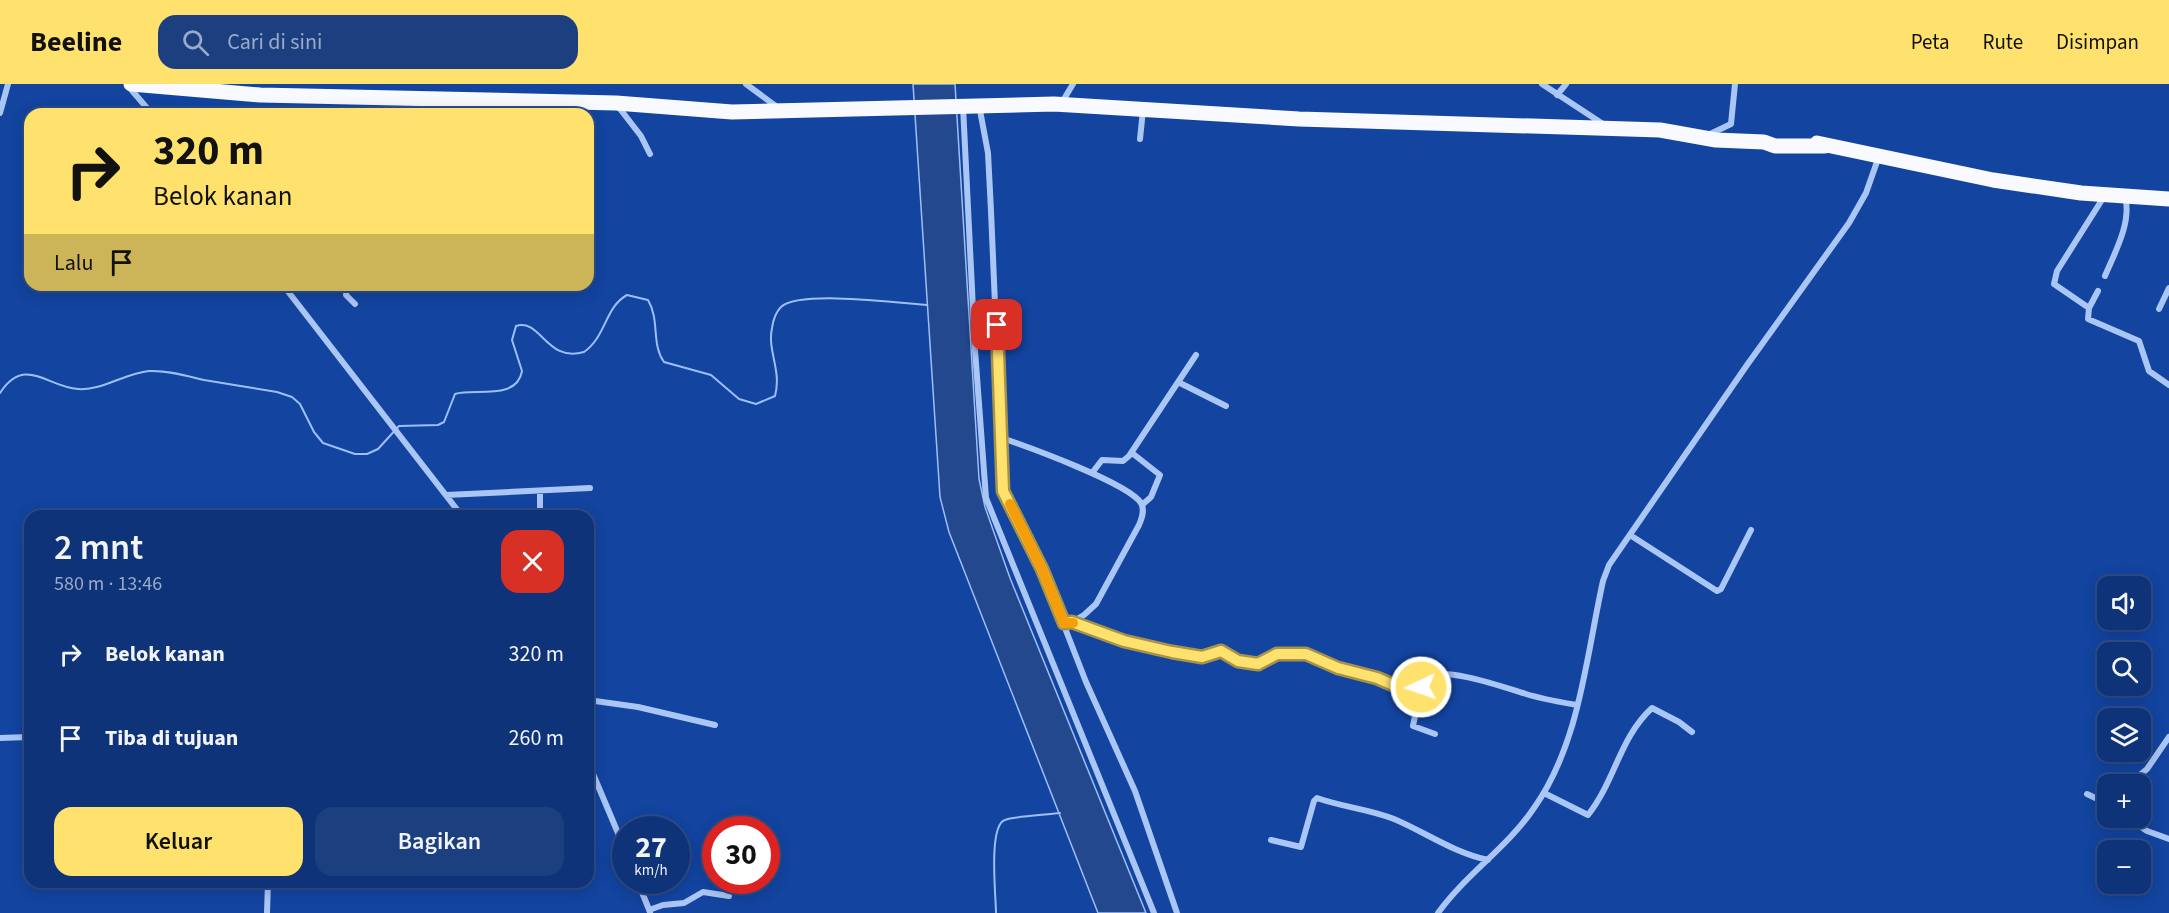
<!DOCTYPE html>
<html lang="id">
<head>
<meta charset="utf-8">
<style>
  :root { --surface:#0e3378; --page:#1c3f80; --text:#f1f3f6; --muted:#9baac6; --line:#2e4e8a; --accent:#ffe16e }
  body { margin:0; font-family:"Source Sans 3",sans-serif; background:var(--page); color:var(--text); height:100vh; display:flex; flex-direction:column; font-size:22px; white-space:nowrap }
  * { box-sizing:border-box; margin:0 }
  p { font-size:20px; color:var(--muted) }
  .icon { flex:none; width:33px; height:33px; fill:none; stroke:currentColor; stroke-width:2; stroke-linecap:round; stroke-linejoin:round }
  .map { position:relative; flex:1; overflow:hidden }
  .details { position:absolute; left:24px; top:426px; width:570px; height:378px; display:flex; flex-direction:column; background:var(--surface); border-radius:18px; box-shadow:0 3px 15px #0003,0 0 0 2px var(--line) }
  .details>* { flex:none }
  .top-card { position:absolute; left:24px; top:24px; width:570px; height:183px; border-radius:18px; box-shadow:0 3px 15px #0003,0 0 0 2px var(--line); background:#ffe16e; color:#111; overflow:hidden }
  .buttons { position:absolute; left:2097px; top:492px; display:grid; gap:12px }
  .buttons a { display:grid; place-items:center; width:54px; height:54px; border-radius:12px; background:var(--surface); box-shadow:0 3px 15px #0003,0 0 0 2px var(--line); font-size:30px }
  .speed { position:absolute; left:612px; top:732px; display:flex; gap:12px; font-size:30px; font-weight:700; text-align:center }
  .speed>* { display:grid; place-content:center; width:78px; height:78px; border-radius:50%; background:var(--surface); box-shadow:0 3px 15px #0003,0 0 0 2px var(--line); line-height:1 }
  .speed small { font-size:15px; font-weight:400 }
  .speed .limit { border:9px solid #d22; background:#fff; color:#111 }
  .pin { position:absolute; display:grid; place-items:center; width:51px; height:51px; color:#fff; margin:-26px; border-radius:12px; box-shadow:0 3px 9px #0006 }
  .me { position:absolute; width:66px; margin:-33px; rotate:267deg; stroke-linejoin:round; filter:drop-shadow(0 0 4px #0008) }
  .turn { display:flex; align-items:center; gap:21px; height:126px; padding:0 30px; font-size:27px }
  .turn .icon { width:78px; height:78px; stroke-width:2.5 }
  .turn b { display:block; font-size:42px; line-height:51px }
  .then { display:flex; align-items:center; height:57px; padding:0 30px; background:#0003; gap:12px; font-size:22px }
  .round { display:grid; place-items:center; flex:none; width:63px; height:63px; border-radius:18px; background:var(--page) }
  .head { display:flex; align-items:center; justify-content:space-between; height:102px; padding:0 30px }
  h1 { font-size:36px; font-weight:600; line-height:45px }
  .primary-button { display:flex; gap:12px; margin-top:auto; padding:12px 30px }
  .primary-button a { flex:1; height:69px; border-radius:18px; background:var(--accent); color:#111; font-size:24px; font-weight:600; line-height:69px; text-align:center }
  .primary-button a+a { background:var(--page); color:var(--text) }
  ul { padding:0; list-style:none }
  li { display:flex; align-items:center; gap:18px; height:84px; padding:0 30px }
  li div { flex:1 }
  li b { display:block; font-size:22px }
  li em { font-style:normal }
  header { display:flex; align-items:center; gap:36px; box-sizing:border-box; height:84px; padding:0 30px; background:var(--accent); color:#111 }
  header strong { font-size:28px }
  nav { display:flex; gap:33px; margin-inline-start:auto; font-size:21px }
  .search { width:420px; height:54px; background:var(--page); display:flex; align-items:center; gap:15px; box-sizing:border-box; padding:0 21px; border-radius:18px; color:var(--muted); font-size:22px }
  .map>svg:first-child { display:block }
  .water { fill:#23488e; stroke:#9cbff8; stroke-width:1.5 }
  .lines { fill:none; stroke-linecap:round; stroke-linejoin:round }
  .stream { stroke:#9cbff8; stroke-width:2 }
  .minor { stroke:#aac6f5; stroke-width:6 }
  .primary { stroke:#f8faff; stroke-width:15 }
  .route-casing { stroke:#a69248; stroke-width:15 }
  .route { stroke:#ffe16e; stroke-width:10 }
  .slow { stroke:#f59e0b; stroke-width:10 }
</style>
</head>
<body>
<header>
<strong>Beeline</strong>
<div class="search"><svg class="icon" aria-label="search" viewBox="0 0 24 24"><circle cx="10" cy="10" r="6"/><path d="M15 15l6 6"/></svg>Cari di sini</div>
<nav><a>Peta</a><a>Rute</a><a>Disimpan</a></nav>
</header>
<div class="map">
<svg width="2169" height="829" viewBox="0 0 2169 829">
  <rect width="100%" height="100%" fill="#1244a0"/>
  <path class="water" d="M913 0H955L979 395 985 423 1010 494 1146 829H1098L949 448 940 413Z"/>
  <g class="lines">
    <path class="stream" d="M0 309C25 271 47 303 78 305 102 307 125 289 149 287 167 286 187 292 204 296 228 300 253 304 277 308L292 313 300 320 314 348 323 359 355 370H367L378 365 399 342 438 341 444 338 455 310C474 304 517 317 522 287L512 256 516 242C541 234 546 279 584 268 606 253 605 223 627 211L648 216C660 236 651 260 664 278L711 291 739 315 756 320 775 312C782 286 767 267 772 244 773 237 776 228 781 223 799 206 900 219 927 221
      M996 829C996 813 988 741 1005 736 1016 732 1046 731 1060 729"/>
    <path class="minor" d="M746 0 777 23
      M1542 0 1603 40
      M129 3 152 30
      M1557 11 1566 0
      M1061 20 1073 0
      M617 21 641 52 650 70
      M979 21 988 69 991 127 1003 407 1042 485 1086 598 1135 707 1177 829
      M963 22 975 266 986 414 1154 829
      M0 29 8 0
      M1708 51 1731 40 1735 0
      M1140 55 1143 26
      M2105 111 2057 187 2054 200 2089 224 2088 235 2139 257 2149 287 2169 301
      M2105 192C2115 168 2132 138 2125 112
      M283 201 462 432
      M347 201 346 211 355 220
      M2089 224 2098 207
      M2159 225 2169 204
      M1178 298 1226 322
      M1002 354C1028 363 1128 399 1141 419 1145 426 1142 434 1139 441L1096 520 1084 531 1070 539
      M1132 369 1160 391 1151 413 1142 421
      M1092 389 1102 376 1123 377 1129 372 1196 271
      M446 411 590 404
      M540 425V407
      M1630 451 1717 507 1721 505 1751 446
      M1072 539 1124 557 1172 568 1202 573 1221 567 1237 577 1258 580 1277 570H1306L1338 584 1377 594 1419 612 1425 594C1443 581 1506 604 1526 610 1542 615 1560 618 1577 621
      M1419 612 1413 642 1435 650
      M588 616 638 623 715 641
      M0 654 30 653
      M588 678 626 768
      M2129 700 2147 685 2169 653
      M1544 709 1588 731C1615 697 1620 653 1652 624L1679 638 1692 648
      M2087 710 2108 720
      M2128 734 2147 747 2169 755
      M1271 756 1301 763 1314 717 1317 714C1342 723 1369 725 1394 735 1425 748 1454 769 1488 776
      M637 796 650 828
      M649 826 663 821 684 819 703 808 729 812
      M267 829 268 798
      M1438 829C1466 790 1507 764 1534 724 1580 659 1586 573 1603 497L1609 481 1747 281 1849 139 1866 109 1879 72"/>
    <path class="primary" d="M131 0 260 11 616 19 732 28 1054 20 1299 35 1660 46 1716 56 1764 58 1775 62H1825
      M1817 59 1993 96 2081 109 2169 115"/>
  </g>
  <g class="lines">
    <defs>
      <path id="route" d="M997 241 1003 407 1042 485 1064 539 1072 538 1124 557 1172 568 1202 573 1221 567 1238 577 1258 580 1277 570H1306L1338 584 1377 594 1419 612 1421 603"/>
    </defs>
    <use href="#route" class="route-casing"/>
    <use href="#route" class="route"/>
    <path class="slow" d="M1010 420 1042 485 1064 539H1073"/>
  </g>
</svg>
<div class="buttons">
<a><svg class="icon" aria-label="sound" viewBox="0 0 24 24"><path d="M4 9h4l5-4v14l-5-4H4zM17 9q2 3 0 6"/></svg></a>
<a><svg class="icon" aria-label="search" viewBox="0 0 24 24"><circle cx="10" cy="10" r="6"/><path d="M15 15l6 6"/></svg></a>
<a><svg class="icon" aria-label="layers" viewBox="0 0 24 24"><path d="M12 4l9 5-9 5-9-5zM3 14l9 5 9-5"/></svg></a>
<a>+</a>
<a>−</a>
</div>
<div class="speed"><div>27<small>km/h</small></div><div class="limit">30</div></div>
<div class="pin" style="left:997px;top:241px;background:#d93025"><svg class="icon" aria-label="arrive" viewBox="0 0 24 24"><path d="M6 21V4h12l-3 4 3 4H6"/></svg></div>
<svg class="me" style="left:1421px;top:603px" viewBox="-20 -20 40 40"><circle r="17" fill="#ffe16e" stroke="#fff" stroke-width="3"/><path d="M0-11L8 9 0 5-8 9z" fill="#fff"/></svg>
<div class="top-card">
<div class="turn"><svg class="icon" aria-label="right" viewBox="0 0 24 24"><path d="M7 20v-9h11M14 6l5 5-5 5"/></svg><div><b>320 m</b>Belok kanan</div></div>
<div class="then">Lalu<svg class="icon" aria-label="arrive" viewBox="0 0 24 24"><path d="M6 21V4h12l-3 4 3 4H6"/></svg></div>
</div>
<section class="details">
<div class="head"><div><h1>2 mnt</h1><p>580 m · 13:46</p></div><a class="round" style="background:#d93025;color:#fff"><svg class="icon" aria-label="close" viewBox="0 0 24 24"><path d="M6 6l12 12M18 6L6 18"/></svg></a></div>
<ul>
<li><svg class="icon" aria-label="right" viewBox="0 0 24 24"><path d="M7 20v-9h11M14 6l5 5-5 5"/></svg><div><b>Belok kanan</b></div><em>320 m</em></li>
<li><svg class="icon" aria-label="arrive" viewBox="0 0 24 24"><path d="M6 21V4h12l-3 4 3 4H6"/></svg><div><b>Tiba di tujuan</b></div><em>260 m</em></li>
</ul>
<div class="primary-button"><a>Keluar</a><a>Bagikan</a></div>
</section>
</div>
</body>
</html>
